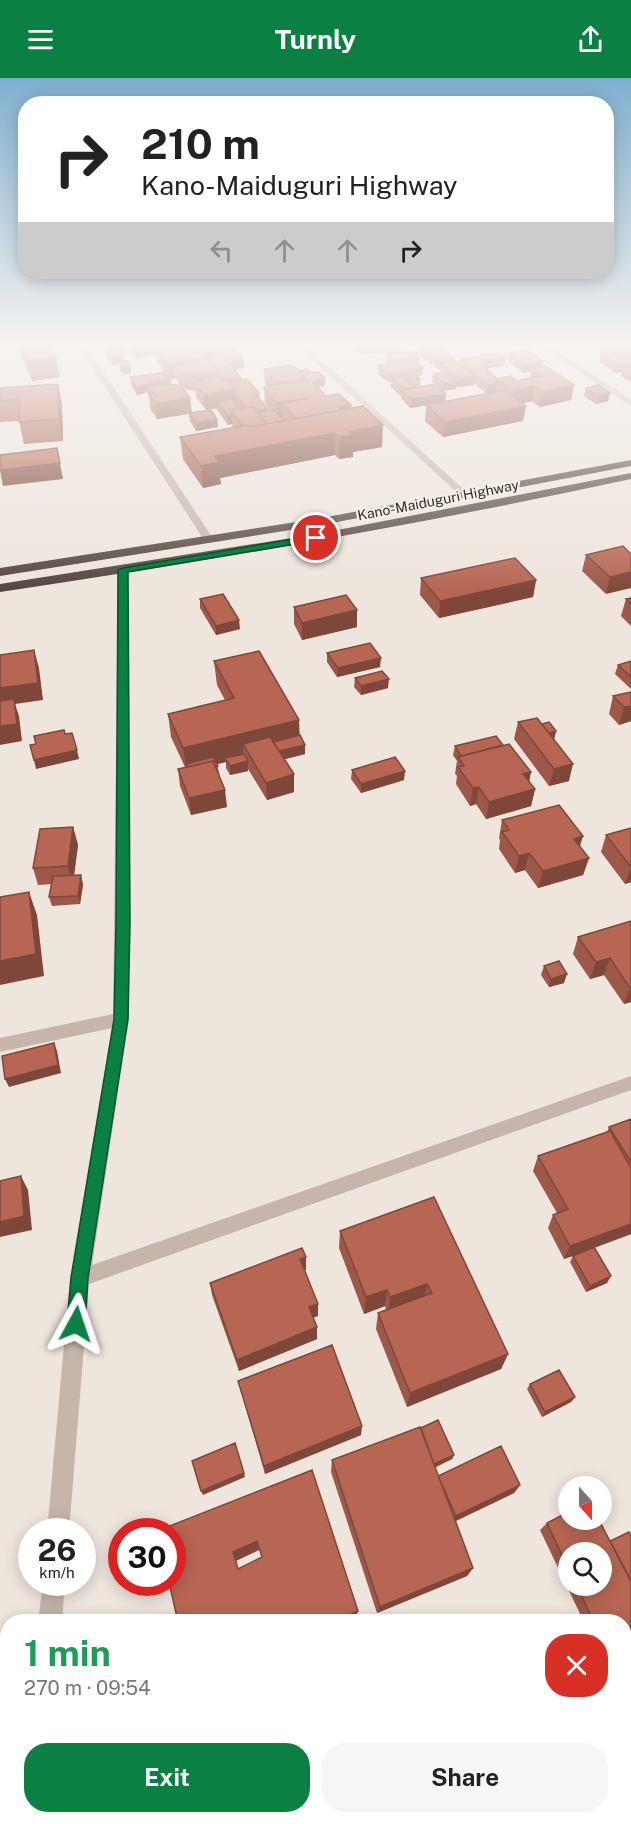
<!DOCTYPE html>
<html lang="en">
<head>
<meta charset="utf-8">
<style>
  :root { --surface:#fff; --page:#f6f6f6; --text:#222; --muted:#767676; --accent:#0b8043 }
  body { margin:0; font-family:"Public Sans",sans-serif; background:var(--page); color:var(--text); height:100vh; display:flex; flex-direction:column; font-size:22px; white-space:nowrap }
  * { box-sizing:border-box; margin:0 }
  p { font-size:20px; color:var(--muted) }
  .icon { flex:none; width:33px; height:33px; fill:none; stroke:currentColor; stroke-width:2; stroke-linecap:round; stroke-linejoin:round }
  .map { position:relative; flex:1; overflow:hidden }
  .drawer { position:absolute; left:0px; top:1536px; width:632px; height:210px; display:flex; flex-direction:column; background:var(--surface); border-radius:24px 24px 0 0; box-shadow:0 3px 15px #0003 }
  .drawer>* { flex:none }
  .hud { position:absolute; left:18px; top:18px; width:596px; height:183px; border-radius:24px; box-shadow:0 3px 15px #0003; background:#fff; color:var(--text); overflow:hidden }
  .needle { width:39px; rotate:159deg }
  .controls { position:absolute; left:558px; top:1398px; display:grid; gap:12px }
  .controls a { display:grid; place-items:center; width:54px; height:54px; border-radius:50%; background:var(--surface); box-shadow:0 3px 15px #0003; font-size:30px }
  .speed { position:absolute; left:18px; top:1440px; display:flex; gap:12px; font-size:30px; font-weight:700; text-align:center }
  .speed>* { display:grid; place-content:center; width:78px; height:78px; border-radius:50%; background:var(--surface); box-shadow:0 3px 15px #0003; line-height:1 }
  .speed small { font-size:15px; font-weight:400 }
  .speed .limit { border:9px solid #d22; background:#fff; color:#111 }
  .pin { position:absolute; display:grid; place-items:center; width:51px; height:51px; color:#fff; margin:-26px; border:3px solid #fff; border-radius:50%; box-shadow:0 2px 6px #0007 }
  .me { position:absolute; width:66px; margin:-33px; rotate:5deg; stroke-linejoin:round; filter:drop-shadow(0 0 4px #0008) }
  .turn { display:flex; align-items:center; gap:21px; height:126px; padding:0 24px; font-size:27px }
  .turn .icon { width:78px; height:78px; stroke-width:2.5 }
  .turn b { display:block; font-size:42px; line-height:51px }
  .lanes { display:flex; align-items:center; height:57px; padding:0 24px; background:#0003; justify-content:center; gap:30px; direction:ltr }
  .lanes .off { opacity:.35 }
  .round { display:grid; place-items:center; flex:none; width:63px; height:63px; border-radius:24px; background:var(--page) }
  .headline { display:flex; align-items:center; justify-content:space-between; height:102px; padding:0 24px }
  h1 { font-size:36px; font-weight:700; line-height:45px; color:#1e9e55 }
  .cta { display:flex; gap:12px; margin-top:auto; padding:12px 24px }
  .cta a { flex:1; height:69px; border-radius:24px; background:var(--accent); color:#fff; font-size:24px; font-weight:700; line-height:69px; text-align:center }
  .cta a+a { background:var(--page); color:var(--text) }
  header { display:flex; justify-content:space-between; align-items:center; height:78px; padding:0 24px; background:var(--accent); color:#fff; font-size:27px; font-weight:700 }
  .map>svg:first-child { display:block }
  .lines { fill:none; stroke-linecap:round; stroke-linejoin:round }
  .minor { fill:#c5b5aa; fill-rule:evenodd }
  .highway { fill:#534641; fill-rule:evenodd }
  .wall { fill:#9d5847; fill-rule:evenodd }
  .shaded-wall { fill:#7f473a }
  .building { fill:#b66653; stroke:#7f473a; stroke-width:1.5; fill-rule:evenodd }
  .route { fill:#0b8043; stroke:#07532c; stroke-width:1.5 }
  .labels { text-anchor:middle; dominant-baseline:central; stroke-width:4.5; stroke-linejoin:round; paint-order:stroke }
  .far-street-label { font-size:14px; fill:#342b29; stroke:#f7efe8 }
</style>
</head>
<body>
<header><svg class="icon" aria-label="menu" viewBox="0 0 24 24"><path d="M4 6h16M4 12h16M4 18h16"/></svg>Turnly<svg class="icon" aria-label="share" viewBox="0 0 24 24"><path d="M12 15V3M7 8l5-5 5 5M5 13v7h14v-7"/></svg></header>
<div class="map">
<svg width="631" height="1746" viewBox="0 0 631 1746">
  <rect width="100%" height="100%" fill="#eee5dd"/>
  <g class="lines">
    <path class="minor" d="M79 269H87L214 462 213 464 204 462Z
      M299 269H307L470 417V421H464Z
      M542 269H551L631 322V328Z
      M123 490 128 493 129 941 92 1187 631 998V1012L89 1206 69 1454H47L70 1200 112 950 0 974V960L113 936 118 493Z
      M43 1504H65L62 1544H38Z
      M8 1563V1587L0 1590V1566Z
      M631 1651V1675L624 1678V1654Z
      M34 1738H60V1746H34Z
      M467 1738H504L500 1746H464Z"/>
    <path class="highway" d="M631 382V388L316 448 0 498V490L316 441Z
      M631 395V401C422 446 212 483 0 514V506L317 456Z"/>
  </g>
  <path class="wall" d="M17 269H51L60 299 32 303Z
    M112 269H123L124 275H123L125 283 131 295 123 296 120 292 119 286 112 287 107 278 106 270H112Z
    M127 269H217L220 272 219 269H232L244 290 234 291 242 302 259 315 260 322 268 331V333H271L265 325 264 309H267L265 306 264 291 299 293 325 308 318 309V310L326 318 351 327V331L382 369 353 374V379L339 381 335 377 220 400 221 406 203 410 183 381 180 359 233 350 232 346 228 347 217 332V330L206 332 196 319 195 313 183 311 192 335 217 341 218 349 196 353 190 343 189 336 157 341 151 332 148 314 137 317 131 307 130 299 164 294 158 285 157 277 136 280 131 274V272ZM176 300 180 308 168 306V305H171V301Z
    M356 269H408L401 270V274L384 276 381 274 361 277 356 272Z
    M419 269H446V273H444L455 282 454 284 456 283 460 286V281L500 275 506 279 505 287 489 290V294L497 301 510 298 517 303 530 300 531 293 523 295 508 283 509 275 527 272 543 283 542 289 546 288 574 307 571 322 540 329 532 323 522 325 526 328 523 343 443 359 425 343 426 327 495 314 486 315 474 305V307L459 309 457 308 456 311 443 313 446 316 445 324 410 330 401 320V318L391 309V303L387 304 378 296V288L388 286 386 285 387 277 414 273 420 277 419 285H417L423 290 422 297 417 298 420 301V309H414L413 310 435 307 432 304 433 296 441 295 440 292H439L421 278 422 271Z
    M595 269H631V304L621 298 622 294 616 295 599 283 601 275 603 274Z
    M58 306 62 327 63 363 24 366 19 343 0 344V310Z
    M586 310 610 315 608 323 596 326 584 318Z
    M623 468 606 516 582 493 586 477Z
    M421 500 536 502 533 519 439 540 420 517Z
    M631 520V548L621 538 626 521Z
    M200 521 240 551 216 557 200 530Z
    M294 529 357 532V549L302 562 294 546Z
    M327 575 380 589 337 599 327 584Z
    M214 583 300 657 305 667V676L284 681 294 696V714L267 722 248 691V693L230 697 226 690V684L217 686 227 729 191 737 180 708 178 691 185 689 171 659 168 636 225 622 217 607Z
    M631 583V611L615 596 618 587Z
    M355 600 388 610 361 617 354 609Z
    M631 614V643L619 647 609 636 613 618Z
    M518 644 556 653 554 661 569 703 549 708 514 661Z
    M455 668 529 704 535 711 531 728 486 741 476 726 470 728 456 706 457 698 455 696 457 683 453 677Z
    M352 692 404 702 361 715 351 701Z
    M502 742 580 769 589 780 583 797 538 810 525 792 515 795 499 771 500 762 499 760Z
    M73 749 78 767 74 797 83 806 80 826 52 828 49 819 52 806 38 807 33 790Z
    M631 750V804L625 806 601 774 606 757Z
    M631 843V924L624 926 604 897 590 901 573 876 578 859Z
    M544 888 564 905 549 909 541 897Z
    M631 1041V1156L594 1170 607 1205 586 1214 570 1184 573 1178 564 1181 548 1150 553 1137 557 1135 533 1093 538 1078 607 1054 609 1049Z
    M434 1119 508 1276 501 1291 407 1329 376 1251 378 1235 386 1232 385 1228 364 1236 339 1170 340 1153Z
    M304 1192 318 1238 313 1239 317 1249V1261L239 1293 212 1217 210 1205 306 1192Z
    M238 1303 361 1357 265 1396 241 1313Z
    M530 1306 575 1319 571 1324 542 1339 527 1311Z
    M421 1350 454 1377 452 1381 435 1389 438 1398 520 1407 514 1415 456 1443 473 1490 467 1498 377 1535 331 1394 332 1382Z
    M568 1434V1442H599L610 1463 629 1454 631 1458V1552L624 1556V1544H584L540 1452 547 1445ZM568 1474H602V1508H568Z"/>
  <path class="shaded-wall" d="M118 269H123L124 275 119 276Z
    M157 269H168L156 271 157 277 136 280 135 272Z
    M361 269H381V274L361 277Z
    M385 269H408L401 270V274L384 276Z
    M436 269H446V273L435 275Z
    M615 269H620L618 279 613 280Z
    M220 273 221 281 174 287 176 300 171 301V305H168V309H148V314L137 317 136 309 168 297 167 286 202 276Z
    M124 277 125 285 119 284V286L112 287 111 279Z
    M420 277 419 285 393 291 394 283Z
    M56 279 60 299 32 303 28 283Z
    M506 279 505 287 489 290 488 296 483 297V283Z
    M244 282V290L228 292V284Z
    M455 282 454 290 441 286 440 292H439L440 285Z
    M543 283 542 291H531V293L523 295 524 287Z
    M629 285 627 293 623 290 622 294 616 295 617 287Z
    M130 287 131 295 123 296 122 288Z
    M423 290 422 297 393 303 391 301V303L387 304V296Z
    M218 293 219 308 194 304 195 313 193 298Z
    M305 299V314L296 301Z
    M475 299 474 307 459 309 460 301Z
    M325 300V308L318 309V311L307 305 317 302Z
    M457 303 456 311 443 313V305Z
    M58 306 62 327 63 363 59 341Z
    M496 306 495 314 486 315 487 307Z
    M574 307 571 322 540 329 543 313Z
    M535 308 532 323 511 328 513 312Z
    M236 311 237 327 217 324V330L206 332 204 317Z
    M610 315 608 323 596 326 598 318Z
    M446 316 445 324 410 330 411 321Z
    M190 320 192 335 157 341 155 326Z
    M309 320 282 326 283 340 278 341 277 325Z
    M351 327 350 342 338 329Z
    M526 328 523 343 443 359 445 344Z
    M268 331V339L249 334Z
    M228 338H232V346L228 347Z
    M217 341 218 349 196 353V345Z
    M383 347 382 369 353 374V379L339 381 340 359 350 354Z
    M335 355V377L220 400 221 406 203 410 201 388 215 378Z
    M60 385 63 401 3 408 0 392Z
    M631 494V510L606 516 610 499Z
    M536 502 533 519 439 540 440 523Z
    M357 532V549L302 562V545Z
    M239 542 240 551 216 557V548Z
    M34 572 39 590 43 622 15 626 19 638 22 663 0 667V610Z
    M381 580 380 589 337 599 338 590Z
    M389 601 388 610 361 617V608Z
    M631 628V643L619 647 624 629Z
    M299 642 300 665 243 666V679L225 680 226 684 189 693 186 686 187 693 183 670Z
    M556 653 554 662 546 656Z
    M305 667V676L278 683V674Z
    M77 672 79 681 36 691 34 682Z
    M248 683V693L230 697V688Z
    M573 686 569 703 549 708 554 691Z
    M405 693 404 702 361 715V706Z
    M531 694 528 711 523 696Z
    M294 696V714L267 722 266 705Z
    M479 709 476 726 470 728 473 710Z
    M535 711 531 728 486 741 489 724Z
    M225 712 227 729 191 737 189 720Z
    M73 749 78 767 73 805 68 788Z
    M583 758 578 775 574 761Z
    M529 775 525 792 515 795 519 778Z
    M589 780 583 797 538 810 543 793Z
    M631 790V804L625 806Z
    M81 797 83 806 80 826 78 818Z
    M29 814 37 837 44 898 0 907V883Z
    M610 880 604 897 590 901 596 884Z
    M567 896 564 905 549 909 551 901Z
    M630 910 631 924 624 926Z
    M54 965 57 973 61 995 9 1009 5 1001Z
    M21 1098 28 1112 32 1152 0 1159V1144Z
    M631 1146V1156L564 1181 570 1168Z
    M306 1179V1192L300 1194V1181Z
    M611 1198 607 1205 586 1214 590 1208Z
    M427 1206 424 1222 388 1235 390 1219Z
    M387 1212 385 1228 364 1236 366 1219Z
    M318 1226V1238L309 1241V1229Z
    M317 1249V1261L239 1293 237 1282Z
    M508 1276 501 1291 407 1329 410 1315Z
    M575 1319 571 1324 542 1339 545 1334Z
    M362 1348 361 1357 265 1396 264 1388Z
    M454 1377 452 1381 432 1391 434 1386Z
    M244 1395 245 1399 203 1417 201 1413Z
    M520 1407 514 1415 451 1445 456 1438Z
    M257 1463 259 1472 236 1483 241 1499 233 1474Z
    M473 1490 467 1498 377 1535 380 1529Z
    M358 1533 356 1539 346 1544H334Z"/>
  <path class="building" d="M22 269H51L56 279 28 283Z
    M115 269H119L124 277 111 279 106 270Z
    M132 269H157L135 272Z
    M168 269H200L209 280 167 286 156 271Z
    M200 269H217L220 273 205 275Z
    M222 269H232L234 271 225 272Z
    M428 269H438L455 282 440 285 422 270Z
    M624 269H631V273Z
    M527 272 543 283 524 287 509 275Z
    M236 273 244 282 228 284 241 300 225 303 206 277Z
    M414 273 420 277 394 283 387 277Z
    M612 273 629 285 617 287 601 275Z
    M500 275 506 279 483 283 489 288 484 289 500 303 497 301 496 306 487 307 470 293 482 290 472 291 460 281Z
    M209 281 218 293 193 298 181 296 174 287Z
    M413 282 423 290 387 296 378 288Z
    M128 283 130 287 122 288 119 284Z
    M456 283 475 299 460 301 441 286Z
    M293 287 305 299 296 301 298 304 311 302 326 318 339 316 351 327 338 329 341 332 296 341 282 326 309 320 277 325 264 309 295 303 275 304 264 291Z
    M546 288 574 307 543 313 535 308 513 312 497 301 510 298 517 303 541 298 531 291Z
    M631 289V295L623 290Z
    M307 291 311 295 318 294 325 300 317 302 318 303 313 304 311 302 305 303V299L299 293Z
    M168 294 171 297H165L168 301 136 309 130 299Z
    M446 294 457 303 443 305 433 296Z
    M415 296 420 301H405L414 309 403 310 391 301Z
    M219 298 224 304 228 303 236 311 204 317 194 304Z
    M247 301 259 315 255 316 268 331 257 333 254 329 246 330 236 316V311L229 304Z
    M58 306 59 341 19 344 20 321 0 323V310Z
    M169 306 181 308 190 320 155 326 149 316H153L148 309Z
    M436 306 446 316 411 321 401 312Z
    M598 307 610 315 598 318 586 310Z
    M506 312 526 328 445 344 426 327Z
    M232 321 240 331 231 332 232 338H228L217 324Z
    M363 328 383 347 350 354 353 357 340 359 335 355 215 378 219 384 201 388 180 359 248 347 250 349Z
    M254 329 266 346 250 349 248 347 242 348 231 332Z
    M211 332 217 341 196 345 189 335Z
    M274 332 284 343 266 346 258 334Z
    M57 370 60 385 0 392V377Z
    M623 468 631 476V494L610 499 586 477Z
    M515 480 536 502 440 523 421 500Z
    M223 516 239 542 216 548 200 521Z
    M346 517 357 532 302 545 294 529Z
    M631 520V526L626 521Z
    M370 565 381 580 338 590 327 575Z
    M34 572 38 605 0 610V577Z
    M259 573 299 642 183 670 168 636 234 620 214 583Z
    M631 583V599L618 587Z
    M382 593 389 601 361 608 355 600Z
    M631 614V628L624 629 613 618Z
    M14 621 17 646 0 648V623Z
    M537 640 573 686 554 691 518 644Z
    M549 644 556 653 549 655 542 646Z
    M64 652 65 656 72 655 77 672 34 682 30 667 36 666 34 658Z
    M300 657 305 667 279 673 273 664Z
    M496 658 503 667 461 678 455 668Z
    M270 659 294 696 266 705 243 666Z
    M509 666 531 694 523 696 535 711 489 724 479 709 473 710 458 689 464 688 458 679Z
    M244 676 248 683 230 688 225 680Z
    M213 679 218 688 215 689 213 683 188 689 186 686Z
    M395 679 405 693 361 706 352 692Z
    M213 683 225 712 189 720 178 691Z
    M559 727 583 758 574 761 589 780 543 793 529 775 519 778 502 754 509 752 502 742Z
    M73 749 68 788 33 790 40 751Z
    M631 750V789L606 757Z
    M81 797 78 818 49 819 53 798Z
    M29 814 36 876 0 883V819Z
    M631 843V910H630L610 880 596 884 578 859Z
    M559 883 567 896 551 901 544 888Z
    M54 965 58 987 5 1001 2 978Z
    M631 1041V1084L609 1049Z
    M610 1053 631 1090V1146L570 1168 553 1137 568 1131 538 1078Z
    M21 1098 24 1138 0 1144V1103Z
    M434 1119 508 1276 410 1315 378 1235 432 1215 427 1206 390 1219 387 1212 366 1219 340 1153Z
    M594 1169 611 1198 590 1208 573 1178Z
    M302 1170 306 1179 300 1181 318 1226 309 1229 317 1249 237 1282 210 1205Z
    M332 1267 362 1348 264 1388 238 1303Z
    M559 1292 575 1319 545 1334 530 1306Z
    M438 1342 454 1377 434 1386 421 1350Z
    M420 1349 473 1490 380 1529 332 1382Z
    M235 1365 244 1395 201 1413 192 1383Z
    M501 1368 520 1407 456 1438 438 1398Z
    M312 1392 358 1533 334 1544H300L299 1541 293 1544H178L169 1504H172V1454L157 1453ZM257 1463 262 1479 238 1491 233 1474Z
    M568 1434V1442H599L631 1504V1552L624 1556V1544H594L577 1508H602V1474H568V1490L547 1445Z
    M629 1454 631 1458V1502L610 1463Z"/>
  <linearGradient id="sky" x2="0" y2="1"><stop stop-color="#7eafce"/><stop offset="0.52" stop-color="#f7f3f0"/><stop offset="1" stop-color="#f7f3f0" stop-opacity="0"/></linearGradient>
  <rect width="631" height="513" fill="url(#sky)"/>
  <path class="route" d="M316 457 320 460 319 462 128 494 130 845 128 941 88 1200 85 1246 82 1252 76 1255 69 1252 67 1246 71 1200 114 941 116 845 118 492 123 490Z"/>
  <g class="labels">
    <g class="far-street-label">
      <text transform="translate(438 422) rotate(-11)">Kano-Maiduguri Highway</text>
    </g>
  </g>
</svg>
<div class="controls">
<a><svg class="needle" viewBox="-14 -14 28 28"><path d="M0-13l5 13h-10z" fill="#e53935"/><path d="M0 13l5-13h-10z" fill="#767676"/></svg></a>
<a><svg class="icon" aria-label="search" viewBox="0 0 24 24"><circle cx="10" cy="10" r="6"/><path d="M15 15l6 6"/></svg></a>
</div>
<div class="speed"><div>26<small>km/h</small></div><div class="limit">30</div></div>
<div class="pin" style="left:316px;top:460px;background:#d93025"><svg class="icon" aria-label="arrive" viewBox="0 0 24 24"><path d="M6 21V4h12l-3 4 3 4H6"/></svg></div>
<svg class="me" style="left:76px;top:1246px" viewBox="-20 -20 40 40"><path d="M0-17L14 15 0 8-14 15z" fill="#0b8043" stroke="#fff" stroke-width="4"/></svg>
<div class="hud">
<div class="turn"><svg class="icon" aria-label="right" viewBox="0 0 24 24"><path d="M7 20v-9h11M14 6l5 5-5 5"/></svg><div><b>210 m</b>Kano-Maiduguri Highway</div></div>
<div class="lanes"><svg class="icon off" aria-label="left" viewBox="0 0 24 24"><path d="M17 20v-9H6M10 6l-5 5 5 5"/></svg><svg class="icon off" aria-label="ahead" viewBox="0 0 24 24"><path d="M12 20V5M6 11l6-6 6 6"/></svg><svg class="icon off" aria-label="ahead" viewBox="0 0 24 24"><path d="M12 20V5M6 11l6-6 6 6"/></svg><svg class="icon" aria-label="right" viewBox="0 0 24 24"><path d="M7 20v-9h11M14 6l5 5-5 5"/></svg></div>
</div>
<section class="drawer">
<div class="headline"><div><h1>1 min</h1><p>270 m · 09:54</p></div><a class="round" style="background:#d93025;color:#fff"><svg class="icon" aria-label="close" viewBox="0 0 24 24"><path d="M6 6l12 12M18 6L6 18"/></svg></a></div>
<div class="cta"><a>Exit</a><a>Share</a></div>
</section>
</div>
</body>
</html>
